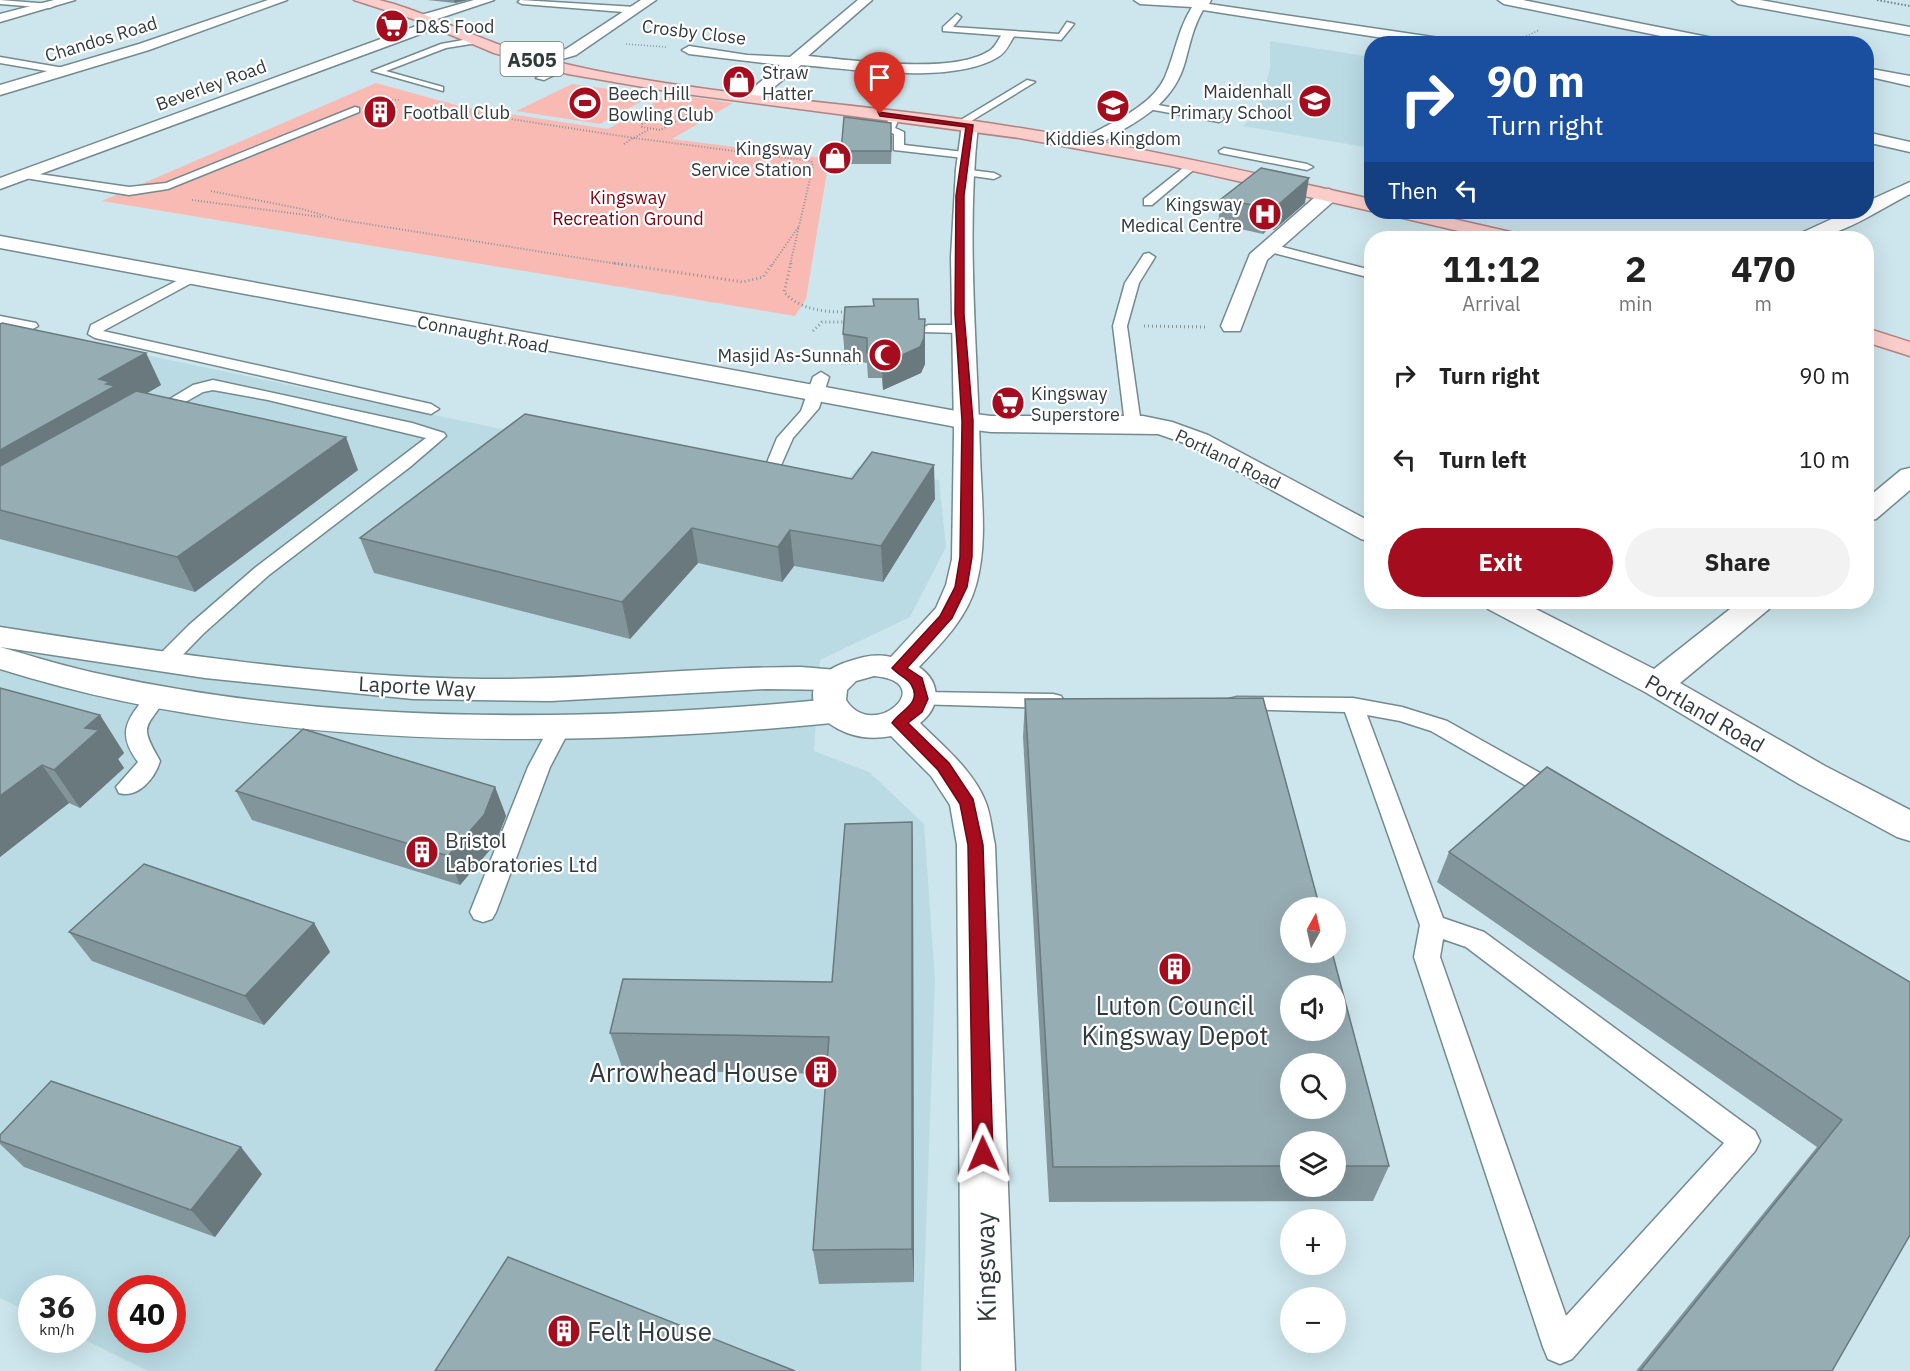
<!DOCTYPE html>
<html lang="en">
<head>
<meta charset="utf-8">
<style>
  :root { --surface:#fff; --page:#f2f2f2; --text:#222; --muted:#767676; --accent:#a50c1e }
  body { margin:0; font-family:"IBM Plex Sans",sans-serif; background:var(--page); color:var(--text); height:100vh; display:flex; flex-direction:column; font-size:22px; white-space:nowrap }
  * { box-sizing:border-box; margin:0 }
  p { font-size:20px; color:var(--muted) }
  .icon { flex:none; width:33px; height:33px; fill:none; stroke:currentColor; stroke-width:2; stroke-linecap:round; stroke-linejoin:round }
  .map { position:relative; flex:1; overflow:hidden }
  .panel { position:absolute; left:1364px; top:231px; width:510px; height:378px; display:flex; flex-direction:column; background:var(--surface); border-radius:24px; box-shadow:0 6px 24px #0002 }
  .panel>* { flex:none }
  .banner { position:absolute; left:1364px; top:36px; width:510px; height:183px; border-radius:24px; box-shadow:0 6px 24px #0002; background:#1a4fa0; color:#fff; overflow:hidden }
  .needle { width:39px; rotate:8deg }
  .tools { position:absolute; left:1280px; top:897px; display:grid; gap:12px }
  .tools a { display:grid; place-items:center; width:66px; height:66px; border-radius:50%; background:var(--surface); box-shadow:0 6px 24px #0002; font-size:30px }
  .speed { position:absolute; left:18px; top:1275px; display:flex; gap:12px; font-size:30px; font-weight:700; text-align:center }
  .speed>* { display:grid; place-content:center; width:78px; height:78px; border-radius:50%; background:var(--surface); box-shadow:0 6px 24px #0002; line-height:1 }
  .speed small { font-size:15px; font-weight:400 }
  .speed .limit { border:9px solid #d22; background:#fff; color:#111 }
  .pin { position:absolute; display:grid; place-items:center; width:51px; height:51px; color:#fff; margin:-62px -26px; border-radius:50% 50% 50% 0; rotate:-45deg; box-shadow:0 0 6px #0007 }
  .pin .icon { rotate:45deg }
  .me { position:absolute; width:66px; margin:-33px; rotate:359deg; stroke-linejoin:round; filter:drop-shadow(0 0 4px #0008) }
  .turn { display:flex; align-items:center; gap:21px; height:126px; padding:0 24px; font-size:27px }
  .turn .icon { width:78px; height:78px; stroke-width:2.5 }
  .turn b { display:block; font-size:42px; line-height:51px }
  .then { display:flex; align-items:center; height:57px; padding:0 24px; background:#0003; gap:12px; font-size:22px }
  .eta { display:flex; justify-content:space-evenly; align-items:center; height:102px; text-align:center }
  .eta b { font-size:36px; font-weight:800; line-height:42px }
  .cta { display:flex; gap:12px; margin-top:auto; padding:12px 24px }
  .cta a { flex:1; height:69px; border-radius:36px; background:var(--accent); color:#fff; font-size:24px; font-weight:800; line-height:69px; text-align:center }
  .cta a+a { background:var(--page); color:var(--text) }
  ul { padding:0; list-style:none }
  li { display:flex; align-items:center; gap:18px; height:84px; padding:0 24px }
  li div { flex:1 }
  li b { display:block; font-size:22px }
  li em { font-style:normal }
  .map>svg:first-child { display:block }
  .built { fill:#badbe4; fill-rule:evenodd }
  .green { fill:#fabab4 }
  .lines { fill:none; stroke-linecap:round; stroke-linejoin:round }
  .lane-casing { stroke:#738a8f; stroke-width:3 }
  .street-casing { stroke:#738a8f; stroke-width:3 }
  .secondary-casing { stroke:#738a8f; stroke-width:3 }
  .primary-casing { stroke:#b18481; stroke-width:3 }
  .path-far2 { stroke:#85969b; stroke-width:1.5; stroke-dasharray:1 2; stroke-linecap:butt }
  .path-far1 { stroke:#85969b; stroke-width:2; stroke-dasharray:1 2; stroke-linecap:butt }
  .path { stroke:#85969b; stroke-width:3; stroke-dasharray:1 3; stroke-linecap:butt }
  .lane { fill:#fff; fill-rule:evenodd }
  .street { fill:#fff; fill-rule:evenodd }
  .secondary { fill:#fff; fill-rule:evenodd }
  .primary { fill:#facdca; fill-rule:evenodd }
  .rail { stroke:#6f7f83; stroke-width:2; stroke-dasharray:1.5 2; stroke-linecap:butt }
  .wall { fill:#81959a; fill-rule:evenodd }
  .shaded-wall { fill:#69797d }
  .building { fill:#96adb3; stroke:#69797d; stroke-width:1.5; fill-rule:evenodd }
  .route { fill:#a50c1e; stroke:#6b0814; stroke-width:1.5 }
  .labels { text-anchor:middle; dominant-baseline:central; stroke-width:4.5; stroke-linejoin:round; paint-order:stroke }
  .far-poi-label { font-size:18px; fill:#303a3c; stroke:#fff; text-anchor:start }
  .far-street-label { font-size:18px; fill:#303a3c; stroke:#fff }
  .far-park-label { font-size:18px; fill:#7f0011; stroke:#fff }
  .shield { fill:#fff; stroke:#6e7576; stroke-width:1.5 }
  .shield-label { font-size:20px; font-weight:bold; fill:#303a3c }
  .street-label { font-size:21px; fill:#303a3c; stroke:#fff }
  .poi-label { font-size:21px; fill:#303a3c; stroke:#fff; text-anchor:start }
  .near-poi-label { font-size:26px; fill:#303a3c; stroke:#fff }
  .near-street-label { font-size:26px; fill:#303a3c; stroke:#fff }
</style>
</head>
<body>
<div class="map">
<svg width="1910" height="1371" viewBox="0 0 1910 1371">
  <rect width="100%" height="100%" fill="#cde5ec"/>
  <path class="built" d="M1270 41 1371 57V148L1243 126 1253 118 1266 84 1270 68Z
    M0 325 830 497 859 467 939 480 946 547 910 617 820 660 814 751 869 772 924 824 935 980 921 1371H148L83 1339 82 1288H32L31 1313 0 1298ZM122 1288H172V1340H122Z"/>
  <path class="green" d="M376 83 463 107 608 129 670 94 733 103 672 139 829 159 806 299 795 316 102 201Z
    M572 84 653 95 600 124 516 111Z"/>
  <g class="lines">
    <defs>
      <path id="lane" d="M0 0 50 4 54 6 50 8 0 4Z
        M520 0 636 7 640 10 636 13 522 4 518 2Z
        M957 14 961 17 953 27 1059 34 1067 22 1074 24 1061 40 943 31V27Z
        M474 38 478 41 477 43 446 48 386 71 443 87V91L372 71 441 44Z
        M0 57 64 68 69 71 64 74 0 63Z
        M562 65 567 68 565 70 544 80 536 78Z
        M1027 80 1035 82 963 126 954 124Z
        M1147 103 1219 116 1224 119 1219 122 1143 108V104Z
        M355 107 359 108V112L168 189 129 195 25 178 19 175 25 172 129 187 166 183Z
        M895 113 900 116 895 128 904 132V145L964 152 970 155 964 158 894 150V134L884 130 890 116Z
        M1224 148 1307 164 1313 167 1307 170 1220 153 1219 151Z
        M1188 164 1198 166 1152 205H1144V199Z
        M962 169 994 173 1000 176 994 179 958 174 956 172Z
        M1267 243 1371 270V278L1262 250 1261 247Z
        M1149 253 1155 257 1139 283 1127 326 1141 424 1133 429 1125 424 1113 326 1125 283 1144 254Z
        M190 274 195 275V281L103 331 431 404 439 409 431 414 95 338 88 334 91 325Z
        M0 316 36 323 38 326 31 330 0 324Z
        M928 325H961L968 329 961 333 923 332 921 329Z
        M821 372 829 377 819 408 793 438 778 472 760 478 744 476 742 472 744 468 766 465 777 438 801 411 813 377Z
        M213 380 412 423 444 433 446 436 410 467 269 575 203 634 172 666H158L155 661 158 656 189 625 256 567 426 438 268 400 213 390 203 392 159 417H147L145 414 193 385Z
        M157 688 164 690 168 695C146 730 138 723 160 761 155 778 138 799 119 793L116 787 138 762C114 730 130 718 150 690Z
        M921 692 1053 694 1061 696 1064 701 1061 706 1053 708 913 704 910 699 913 694Z
        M1237 697 1353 698 1402 707 1447 721 1565 787 1569 793 1565 799 1557 801 1549 799 1431 731 1400 721 1367 715 1443 918 1484 932 1755 1131 1760 1141 1755 1151 1572 1359 1560 1364 1548 1359 1543 1347 1414 957 1420 925 1345 712 1229 709 1226 704 1229 699ZM1443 939 1466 947 1724 1143 1566 1316 1440 957Z
        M560 719 568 722 571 727 550 767 496 912 492 919 483 922 474 919 470 912 528 767 552 722Z"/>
      <path id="street" d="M54 0H75L0 22V14Z
        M268 0H287L149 50 0 95V85L139 44Z
        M474 0H494L437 19 444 23 442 26 0 189V178L430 21H421V15Z
        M641 0H656L576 55 542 65 535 61 537 58 566 49Z
        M858 0H872L808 56C852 60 952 75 989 51 996 47 999 38 1003 32H1013L1015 35C1010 42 1006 53 998 57 953 85 852 69 801 65L757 101H745L743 98 745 95 780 65 689 54 682 50 689 46 747 55 790 57Z
        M1134 0H1211L1209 4 1453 40 1460 44H1422L1203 10C1193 27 1190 44 1185 62 1175 98 1148 116 1117 133 1106 140 1093 151 1080 148L1077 144 1080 140C1108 124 1151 108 1165 77 1175 54 1178 29 1192 7L1140 4Z
        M1498 0H1523L1723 40 1730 44H1700L1504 4Z
        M1732 0H1760L1910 27V35L1738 4Z
        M1866 68 1910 76V86L1866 76Z
        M1866 132 1910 142V152L1866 142Z
        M1910 182V194C1876 211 1835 242 1796 238L1799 234 1847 212H1866V202Z
        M1329 189 1338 195 1336 199 1267 260 1240 331H1224L1221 326 1250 254 1322 191Z
        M0 236 967 413 991 416H1143L1172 422 1208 435 1371 522V542L1361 539 1190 445 1158 434 991 432 967 429 0 248Z
        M1910 468V490L1876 519 1866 521V499L1901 470Z
        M1484 602H1522L1654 669 1739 602H1773L1769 609 1680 683 1825 766 1910 810V841L1897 837 1799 784 1645 692 1488 609Z
        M0 627C160 652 321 677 483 679 590 680 695 667 801 667L849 671 853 679 849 687 837 690 766 689 551 701 413 699 205 678 0 647Z
        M0 647C35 657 70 668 105 675 339 726 595 722 832 699L844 703 849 711 844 719 832 723C564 749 259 751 0 669Z"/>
      <path id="secondary" d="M970 120 978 125C966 235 977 343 980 453 981 496 988 543 976 585 967 618 942 643 919 667 941 682 941 707 920 723 943 746 974 771 986 803 991 816 992 832 995 845L1015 1371H961L957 845 950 805 931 776 891 736C827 749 775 684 850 661 865 656 876 654 891 657L936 608 946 585 952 559 954 432 951 257 956 169 962 125ZM874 676C941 682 873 743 846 700L847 690 856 681Z"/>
      <path id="primary" d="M354 0H379L394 4C445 20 492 46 545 59 682 94 827 100 967 120 1103 139 1237 169 1371 199V211L1171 166 1019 138 678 93 568 74 494 53 413 19Z
        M1391 212H1423L1519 234 1522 238H1489L1394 216Z
        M1866 328 1910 342V356L1866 342Z"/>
    </defs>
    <use href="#lane" class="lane-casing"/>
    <use href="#street" class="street-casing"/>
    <use href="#secondary" class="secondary-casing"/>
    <use href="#primary" class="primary-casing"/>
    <path class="path-far2" d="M626 44 666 47
      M1510 44 1539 30
      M374 99 399 100
      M442 108 501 117
      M656 117 668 111
      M684 117 689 113"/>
    <path class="path-far1" d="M491 116 634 138
      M659 116 642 124V127L660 130 686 116
      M648 130 634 138 811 161 813 166 790 265
      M624 144 633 138
      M211 191 302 209 336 219 624 265
      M192 200 321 217
      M772 265 799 226"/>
    <path class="path" d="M614 263 743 282 763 277 773 263
      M791 263 784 292C800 310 824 312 847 312
      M1144 326 1205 327
      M813 331 822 322H847
      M841 363H860L861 360"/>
    <use href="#lane" class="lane"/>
    <use href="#street" class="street"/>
    <use href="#secondary" class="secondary"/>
    <use href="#primary" class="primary"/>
    <path class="rail" d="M1877 0 1910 6"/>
  </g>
  <path class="wall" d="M427 0H468L455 3Z
    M892 136 891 164H841V151Z
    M1221 199 1305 203 1274 230 1269 228 1263 234 1218 224Z
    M919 319H925V364L921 373 883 390 882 378H868L867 363 845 359 843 334Z
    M0 324 146 353 161 385 147 393 358 470 195 592 0 539Z
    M935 499 883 582 794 566 782 582 698 563 630 639 374 573 360 538Z
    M0 688 100 715 124 753 118 759 124 768 80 808 69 803 0 857Z
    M1025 699 1389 1166 1373 1201 1049 1202 1023 737ZM1290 1142H1335V1186H1290Z
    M495 787 506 816 495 844 460 885 252 820 236 791Z
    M912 822 913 860 914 1282 819 1284 813 1250 826 1074 623 1070 610 1033 832 982Z
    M1449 852 1910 982 1832 1371H1636L1817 1147 1437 882Z
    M314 923 330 952 264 1025 92 961 69 932Z
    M0 1135 262 1174 215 1237 24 1167 0 1144Z"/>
  <path class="shaded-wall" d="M454 0H468L455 3Z
    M1309 178 1305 203 1274 230 1279 204Z
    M1273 203 1269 228 1263 234 1268 208Z
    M925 319V364L921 373 883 390 882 364Z
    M146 353 161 385 125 406 0 494V450L99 379Z
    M346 437 358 470 195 592 177 557Z
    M934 465 935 499 883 582 881 546Z
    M692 528 698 563 630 639 622 602Z
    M790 530 794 566 782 582 778 547Z
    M100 715 124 753 118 759 124 768 80 808 54 770 85 728Z
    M42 765 69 803 0 857V796Z
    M495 787 506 816 495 844 460 885 448 856Z
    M912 822 913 860 914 1282 912 1249Z
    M314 923 330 952 264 1025 245 996Z
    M241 1147 262 1174 215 1237 191 1210Z"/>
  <path class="building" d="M844 117 891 123V151H841Z
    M1261 168 1309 178 1279 204 1273 203 1268 208 1221 199Z
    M873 299H918L919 319H925L924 338 920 347 882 364V353H867V338L843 334 845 307 874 306Z
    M2 323 146 353 99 379 110 382 106 384 115 386 0 450V324Z
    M136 391 346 437 177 557 0 510V466Z
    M525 414 852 479 872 452 934 465 881 546 790 530 778 547 692 528 622 602 360 538Z
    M0 688 100 715 85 728 99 730 54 770 42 765 0 796Z
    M1263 698 1320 908H1290V952H1332L1389 1166H1335V1142H1290V1166L1053 1167 1025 699ZM1290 986H1335V1030H1290ZM1290 1064H1335V1108H1290Z
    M303 729 495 787 484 815 448 856 236 791Z
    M1547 767 1910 982V1235L1832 1371H1640L1842 1120 1449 852Z
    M912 822V1249L813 1250 829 1037 610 1033 623 979 832 982 845 824Z
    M144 864 314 923 245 996 69 932Z
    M51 1081 241 1147 191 1210 0 1141V1135Z
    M508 1257 795 1371H435Z"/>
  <path class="route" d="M878 112 973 125 964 196V314L973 421 972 557 967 587 952 618 907 668 922 678 928 699 922 712 908 723 949 763 973 799 983 845 993 1154 990 1160 983 1163 976 1160 973 1154 968 845 960 804 938 770 892 723C900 710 923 704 911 684 907 678 897 674 892 668L940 616 955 587 960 557 962 421 955 314 956 196 966 127 880 116Z"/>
  <defs>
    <symbol id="supermarket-disc" viewBox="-11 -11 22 22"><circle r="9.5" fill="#a50c1e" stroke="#fff"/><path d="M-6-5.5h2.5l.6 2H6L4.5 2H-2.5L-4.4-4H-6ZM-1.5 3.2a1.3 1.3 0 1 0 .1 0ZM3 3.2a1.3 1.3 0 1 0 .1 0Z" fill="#fff"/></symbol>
    <symbol id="shop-disc" viewBox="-11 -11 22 22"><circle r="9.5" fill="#a50c1e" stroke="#fff"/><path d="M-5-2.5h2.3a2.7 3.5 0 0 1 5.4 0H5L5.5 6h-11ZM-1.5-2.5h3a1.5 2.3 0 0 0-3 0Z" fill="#fff"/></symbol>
    <symbol id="school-disc" viewBox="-11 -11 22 22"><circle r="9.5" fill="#a50c1e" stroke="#fff"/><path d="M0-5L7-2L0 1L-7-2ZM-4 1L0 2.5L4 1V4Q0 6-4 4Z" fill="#fff"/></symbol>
    <symbol id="stadium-disc" viewBox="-11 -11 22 22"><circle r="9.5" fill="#a50c1e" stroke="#fff"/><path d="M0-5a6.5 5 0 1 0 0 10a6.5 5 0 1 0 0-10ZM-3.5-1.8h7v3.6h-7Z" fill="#fff"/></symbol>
    <symbol id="building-disc" viewBox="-11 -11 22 22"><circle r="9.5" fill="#a50c1e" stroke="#fff"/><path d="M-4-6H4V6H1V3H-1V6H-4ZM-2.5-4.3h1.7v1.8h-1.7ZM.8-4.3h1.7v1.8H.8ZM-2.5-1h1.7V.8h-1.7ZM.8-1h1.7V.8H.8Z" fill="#fff"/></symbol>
    <symbol id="hospital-disc" viewBox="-11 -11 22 22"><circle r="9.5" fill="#a50c1e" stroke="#fff"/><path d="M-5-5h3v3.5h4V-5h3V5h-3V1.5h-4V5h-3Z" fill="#fff"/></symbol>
    <symbol id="mosque-disc" viewBox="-11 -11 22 22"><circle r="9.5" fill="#a50c1e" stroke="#fff"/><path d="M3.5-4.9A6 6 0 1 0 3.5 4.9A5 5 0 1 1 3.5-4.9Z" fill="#fff"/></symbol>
  </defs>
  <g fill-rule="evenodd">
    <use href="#supermarket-disc" x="373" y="7" width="38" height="38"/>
    <use href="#shop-disc" x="720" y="63" width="38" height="38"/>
    <use href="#school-disc" x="1296" y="82" width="38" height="38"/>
    <use href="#stadium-disc" x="566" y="84" width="38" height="38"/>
    <use href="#school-disc" x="1094" y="87" width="38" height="38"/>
    <use href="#building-disc" x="361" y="93" width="38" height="38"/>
    <use href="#shop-disc" x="816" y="139" width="38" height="38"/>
    <use href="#hospital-disc" x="1246" y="195" width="38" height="38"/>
    <use href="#mosque-disc" x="866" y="336" width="38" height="38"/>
    <use href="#supermarket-disc" x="989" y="384" width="38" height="38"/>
    <use href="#building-disc" x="403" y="833" width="38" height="38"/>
    <use href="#building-disc" x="1156" y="950" width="38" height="38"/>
    <use href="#building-disc" x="802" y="1053" width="38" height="38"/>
    <use href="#building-disc" x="545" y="1312" width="38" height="38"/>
  </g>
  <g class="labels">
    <g class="far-poi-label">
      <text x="415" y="26">D&amp;S Food</text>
      <text x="762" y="72">Straw<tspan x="762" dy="21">Hatter</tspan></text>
      <text x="1292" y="91" text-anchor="end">Maidenhall<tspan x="1292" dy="21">Primary School</tspan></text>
      <text x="608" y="93">Beech Hill<tspan x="608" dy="21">Bowling Club</tspan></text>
      <text x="403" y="112">Football Club</text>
      <text x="1113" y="138" text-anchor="middle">Kiddies Kingdom</text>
      <text x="812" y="148" text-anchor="end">Kingsway<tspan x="812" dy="21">Service Station</tspan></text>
      <text x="1242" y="204" text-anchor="end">Kingsway<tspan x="1242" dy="21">Medical Centre</tspan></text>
      <text x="862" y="355" text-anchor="end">Masjid As-Sunnah</text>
      <text x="1031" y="393">Kingsway<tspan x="1031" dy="21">Superstore</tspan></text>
    </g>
    <g class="far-street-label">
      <text transform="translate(694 32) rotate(7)">Crosby Close</text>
      <text transform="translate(101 39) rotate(-17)">Chandos Road</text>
      <text transform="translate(211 85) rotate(-20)">Beverley Road</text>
      <text transform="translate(483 334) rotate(11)">Connaught Road</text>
      <text transform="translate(1228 459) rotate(26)">Portland Road</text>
    </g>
    <g class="far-park-label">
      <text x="628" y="197">Kingsway<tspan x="628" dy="21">Recreation Ground</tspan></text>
    </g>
    <rect class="shield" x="500.5" y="42" width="63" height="34" rx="4.5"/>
    <g class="shield-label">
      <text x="532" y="59">A505</text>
    </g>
    <g class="street-label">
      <text transform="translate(417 686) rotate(3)">Laporte Way</text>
      <text transform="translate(1705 713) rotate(30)">Portland Road</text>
    </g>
    <g class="poi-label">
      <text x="445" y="840">Bristol<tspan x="445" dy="24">Laboratories Ltd</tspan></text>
    </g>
    <g class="near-poi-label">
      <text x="1175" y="1005">Luton Council<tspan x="1175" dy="30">Kingsway Depot</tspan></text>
      <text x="798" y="1072" text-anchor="end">Arrowhead House</text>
      <text x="587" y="1331" text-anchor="start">Felt House</text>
    </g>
    <g class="near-street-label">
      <text transform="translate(985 1267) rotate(-91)">Kingsway</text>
    </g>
  </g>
</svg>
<div class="tools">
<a><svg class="needle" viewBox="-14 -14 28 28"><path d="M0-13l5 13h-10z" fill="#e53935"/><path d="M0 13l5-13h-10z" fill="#767676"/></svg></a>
<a><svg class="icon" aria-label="sound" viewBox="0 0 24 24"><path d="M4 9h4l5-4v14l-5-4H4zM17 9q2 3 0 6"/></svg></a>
<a><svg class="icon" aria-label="search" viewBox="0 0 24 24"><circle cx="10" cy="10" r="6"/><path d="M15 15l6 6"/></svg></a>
<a><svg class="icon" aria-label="layers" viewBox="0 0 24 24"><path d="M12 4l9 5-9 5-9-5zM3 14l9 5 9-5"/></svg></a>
<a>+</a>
<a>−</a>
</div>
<div class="speed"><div>36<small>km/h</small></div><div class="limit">40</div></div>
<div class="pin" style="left:880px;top:114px;background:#d93025"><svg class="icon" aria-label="arrive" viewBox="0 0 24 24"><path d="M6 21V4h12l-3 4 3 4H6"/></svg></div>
<svg class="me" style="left:983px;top:1154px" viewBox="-20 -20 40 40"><path d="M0-17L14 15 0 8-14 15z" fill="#a50c1e" stroke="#fff" stroke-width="4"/></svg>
<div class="banner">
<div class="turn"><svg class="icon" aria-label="right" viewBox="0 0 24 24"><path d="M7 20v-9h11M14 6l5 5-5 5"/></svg><div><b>90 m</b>Turn right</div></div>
<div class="then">Then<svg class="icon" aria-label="left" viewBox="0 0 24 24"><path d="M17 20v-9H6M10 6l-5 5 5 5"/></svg></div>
</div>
<section class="panel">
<div class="eta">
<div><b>11:12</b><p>Arrival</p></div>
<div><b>2</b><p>min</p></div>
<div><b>470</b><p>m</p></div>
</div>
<ul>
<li><svg class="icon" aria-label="right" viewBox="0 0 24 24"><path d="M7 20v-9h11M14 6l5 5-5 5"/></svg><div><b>Turn right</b></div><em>90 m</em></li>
<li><svg class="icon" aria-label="left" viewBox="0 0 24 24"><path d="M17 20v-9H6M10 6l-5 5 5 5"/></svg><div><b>Turn left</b></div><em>10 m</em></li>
</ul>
<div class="cta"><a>Exit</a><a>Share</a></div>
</section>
</div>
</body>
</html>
